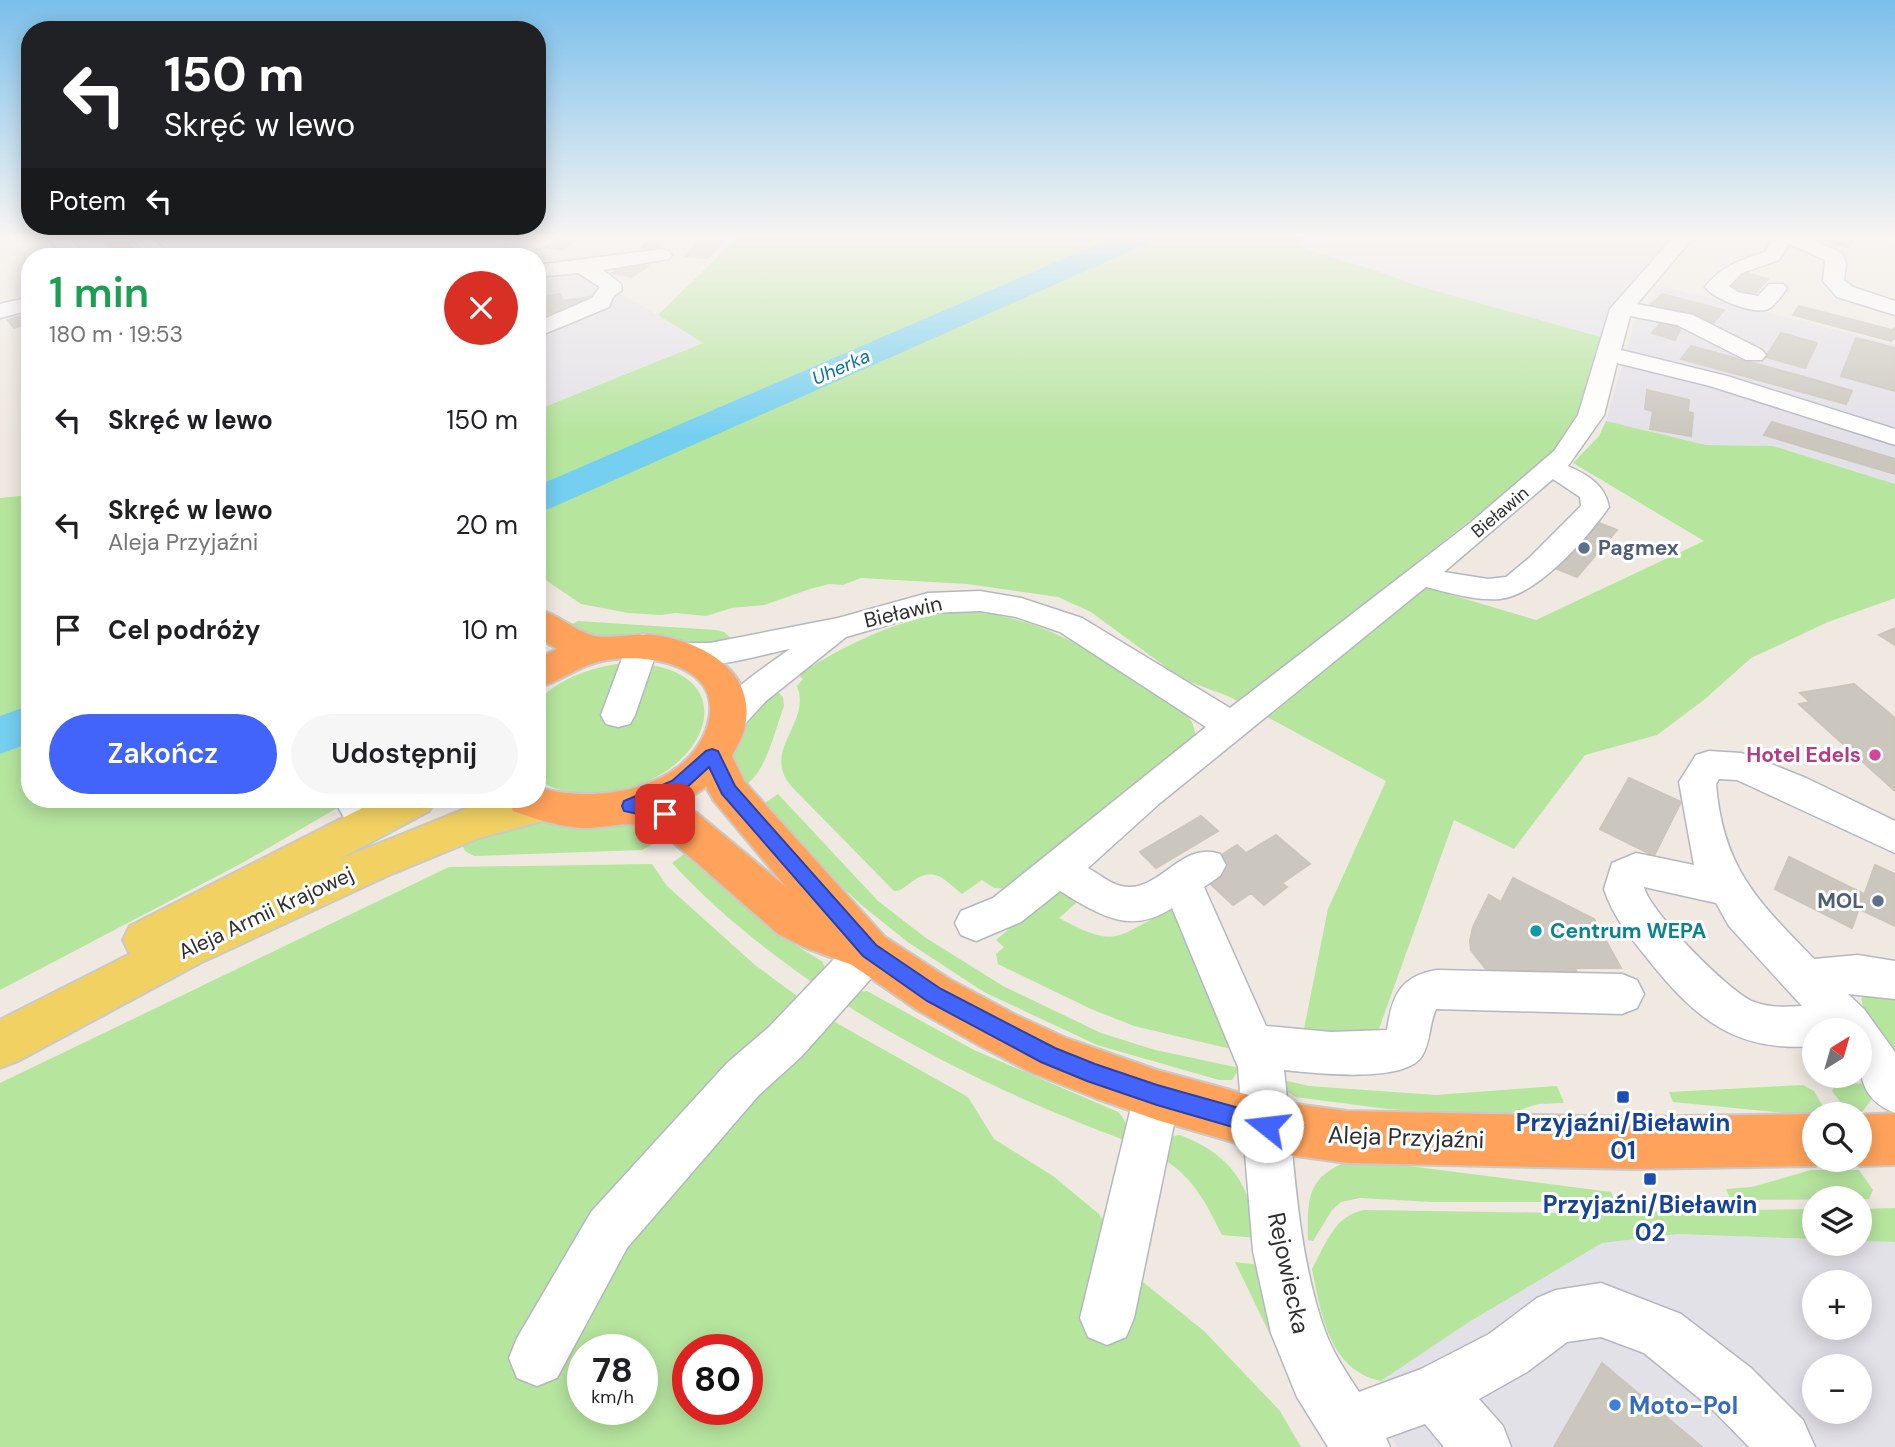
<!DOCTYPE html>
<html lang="pl">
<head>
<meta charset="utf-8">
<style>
  :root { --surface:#fff; --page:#f6f6f6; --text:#202124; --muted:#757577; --accent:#4264fb }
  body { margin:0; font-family:"DM Sans",sans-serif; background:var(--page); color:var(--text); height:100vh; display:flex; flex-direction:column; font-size:26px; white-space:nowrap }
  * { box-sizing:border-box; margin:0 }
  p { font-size:23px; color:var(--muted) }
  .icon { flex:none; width:38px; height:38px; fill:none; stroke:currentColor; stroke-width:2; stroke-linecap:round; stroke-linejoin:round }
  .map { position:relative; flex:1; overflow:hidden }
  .sheet { position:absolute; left:21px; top:248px; width:525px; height:560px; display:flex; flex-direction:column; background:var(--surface); border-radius:28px; box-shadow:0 4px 18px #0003 }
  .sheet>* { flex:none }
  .hud { position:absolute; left:21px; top:21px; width:525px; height:214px; border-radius:28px; box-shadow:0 4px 18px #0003; background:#202124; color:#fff; overflow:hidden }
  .needle { width:46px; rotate:37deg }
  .fabs { position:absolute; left:1802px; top:1018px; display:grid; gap:14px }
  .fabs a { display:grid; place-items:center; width:70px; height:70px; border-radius:50%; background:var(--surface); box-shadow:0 4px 18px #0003; font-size:35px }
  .speed { position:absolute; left:567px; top:1334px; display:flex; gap:14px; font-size:35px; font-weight:700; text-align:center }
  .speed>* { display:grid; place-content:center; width:91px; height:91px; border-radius:50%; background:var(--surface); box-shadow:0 4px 18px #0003; line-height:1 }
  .speed small { font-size:18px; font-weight:400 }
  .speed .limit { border:10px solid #d22; background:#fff; color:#111 }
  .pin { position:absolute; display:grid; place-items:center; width:60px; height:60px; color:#fff; margin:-30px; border-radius:14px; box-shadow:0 4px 10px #0006 }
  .me { position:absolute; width:77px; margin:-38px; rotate:286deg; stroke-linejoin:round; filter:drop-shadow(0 0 5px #0008) }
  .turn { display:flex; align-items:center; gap:24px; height:147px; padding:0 28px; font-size:32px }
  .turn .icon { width:91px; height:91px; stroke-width:2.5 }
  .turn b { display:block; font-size:49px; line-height:60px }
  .then { display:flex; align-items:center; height:66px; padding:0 28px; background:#0003; gap:14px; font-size:26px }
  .round { display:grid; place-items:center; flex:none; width:74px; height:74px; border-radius:37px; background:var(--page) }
  .head { display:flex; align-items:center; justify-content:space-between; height:119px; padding:0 28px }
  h1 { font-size:42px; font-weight:600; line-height:52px; color:#1e9e55 }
  .button { display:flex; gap:14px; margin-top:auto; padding:14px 28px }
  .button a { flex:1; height:80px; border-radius:42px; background:var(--accent); color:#fff; font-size:28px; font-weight:600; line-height:80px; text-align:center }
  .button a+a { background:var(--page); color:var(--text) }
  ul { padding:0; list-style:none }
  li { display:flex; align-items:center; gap:21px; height:105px; padding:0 28px }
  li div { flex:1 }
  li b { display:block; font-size:26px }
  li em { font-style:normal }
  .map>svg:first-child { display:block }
  .industrial { fill:#e3e1e8; fill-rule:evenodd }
  .green { fill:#b6e59e; fill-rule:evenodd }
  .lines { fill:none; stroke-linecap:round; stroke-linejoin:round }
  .river { fill:#75cff0; fill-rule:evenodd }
  .building { fill:#cbc7bf; stroke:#cbc5ba; stroke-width:2 }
  .minor-casing { stroke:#b4b7c1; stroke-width:3 }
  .major-casing { stroke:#c9c9c9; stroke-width:4 }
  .highway-casing { stroke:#c9c9c9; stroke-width:4 }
  .minor { fill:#fff; fill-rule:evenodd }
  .major { fill:#f2d163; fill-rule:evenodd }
  .highway { fill:#ffa35c; fill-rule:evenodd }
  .route { fill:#4264fb; stroke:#2b41a3; stroke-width:2 }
  .service-dot { fill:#5c6f8a; stroke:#fff; stroke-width:2.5 }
  .hotel-dot { fill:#d1479c; stroke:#fff; stroke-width:2.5 }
  .culture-dot { fill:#0f9aa8; stroke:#fff; stroke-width:2.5 }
  .transit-dot { fill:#1a4fb4; stroke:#fff; stroke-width:2.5 }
  .shop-dot { fill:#3f7fe0; stroke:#fff; stroke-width:2.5 }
  .labels { text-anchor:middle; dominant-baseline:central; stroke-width:6; stroke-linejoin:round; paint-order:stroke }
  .far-street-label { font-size:18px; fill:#2e2e2e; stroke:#fff }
  .far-water-label { font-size:19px; font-style:italic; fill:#0d6fa3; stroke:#fff }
  .service-label { font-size:21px; font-weight:bold; fill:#4e5e75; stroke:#fff; text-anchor:start }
  .street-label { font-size:21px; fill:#2e2e2e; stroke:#fff }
  .hotel-label { font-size:21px; font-weight:bold; fill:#b23c85; stroke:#fff; text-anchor:end }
  .culture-label { font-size:21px; font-weight:bold; fill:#0d838f; stroke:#fff; text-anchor:start }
  .near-transit-label { font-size:24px; font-weight:bold; fill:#164399; stroke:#fff }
  .near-street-label { font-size:24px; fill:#2e2e2e; stroke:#fff }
  .near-shop-label { font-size:24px; font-weight:bold; fill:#366cbe; stroke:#fff; text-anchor:start }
</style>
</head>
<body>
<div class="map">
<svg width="1895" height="1447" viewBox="0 0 1895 1447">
  <rect width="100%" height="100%" fill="#efe9e1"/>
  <path class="industrial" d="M1317 234H1676L1608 339 1411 284 1384 273 1305 249 1295 240Z
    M578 269 704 342 537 410V272Z
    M1662 286 1895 345V484L1773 446 1706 445 1606 421 1636 317Z
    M1678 1234 1815 1239V1244H1860V1241L1895 1242V1447H1398L1359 1396 1469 1322 1602 1243ZM1815 1283H1860V1328H1815ZM1815 1367H1860V1412H1815Z"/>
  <path class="green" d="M741 234H1317L1295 240 1305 249 1384 273 1411 284 1608 339 1585 412 1559 446 1533 471 1412 566 1406 575 1421 586 1536 620 1704 541 1573 463 1599 436 1606 421 1706 445 1773 446 1895 484V598L1828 622 1751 658 1705 699 1657 735 1585 755 1514 849 1454 820 1376 1037 1302 1039 1328 909 1386 781 1228 696 1182 679 1091 612 1058 597 967 584 861 578 843 585 829 584 810 589 764 605 732 608 706 616 676 613 661 615 629 613 581 604 537 574V489L547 483 537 475V410L703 343 658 315Z
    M30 495V800H351L244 862 0 990V498Z
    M953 612C1043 609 1110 664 1182 710L1192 722 1196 735 1011 889 994 888 982 880 962 894C941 877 933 865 909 884 903 888 901 891 894 891L791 786C761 750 812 723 797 686L803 679 798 675C844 645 898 619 953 612Z
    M578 621 716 630 724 632 733 640 704 644 670 638 594 637 566 627Z
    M625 663C756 664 709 786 599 793 577 795 556 792 537 779V701C562 677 592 667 625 663Z
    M776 690 783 697 784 706C774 732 767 772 744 786 741 779 734 768 734 760 732 731 757 707 776 690Z
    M778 794 878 901 926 938 1003 986 1101 1033 1155 1050 1240 1068 1232 1080H1219L1097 1045 984 992 909 943 864 907 836 882 762 805Z
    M539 822 576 828 632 822 669 835 642 850 474 856 465 851 461 842 522 824Z
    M688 851 797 946 823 962 825 969 820 988C767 951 716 911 672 863Z
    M652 864 667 886 755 965 824 1016 968 1097 994 1139 1053 1176 1099 1214 1143 1282 1204 1331 1280 1411 1301 1447H0V1083L449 867ZM583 1349H642V1409H583ZM688 1349H747V1409H688Z
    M1074 891 1083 897 1059 918C1120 951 1115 935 1171 910L1182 913 1231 1049 1134 1026 1091 1009 998 964 996 954 1004 947 996 940 1052 892Z
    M1895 989V1055C1884 1039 1855 1010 1863 991Z
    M867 991 974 1050 1118 1112C1127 1121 1128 1129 1127 1141 1027 1104 931 1059 841 1002L848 994Z
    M1283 1080 1309 1086 1436 1095 1557 1086 1564 1103 1538 1104 1501 1116 1387 1109 1296 1097 1285 1090Z
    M1836 1083 1872 1084V1099L1862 1112 1850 1115 1832 1091Z
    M1803 1085 1814 1091 1828 1115 1814 1116 1673 1102 1669 1092Z
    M1180 1135C1230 1154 1251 1184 1257 1238L1222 1235C1205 1201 1191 1173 1156 1155L1168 1137Z
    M1354 1159 1611 1192 1615 1202H1433L1360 1198 1341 1202 1332 1210 1313 1241 1308 1240C1307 1195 1308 1175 1354 1159Z
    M1811 1170H1859L1873 1190 1869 1199 1731 1200 1726 1189 1752 1187Z
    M1895 1208V1242L1860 1241V1209Z
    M1815 1209V1239L1678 1234 1602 1243 1469 1322 1381 1381C1329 1370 1321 1313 1312 1269 1326 1244 1335 1214 1365 1210L1567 1213Z
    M1235 1262 1259 1265 1281 1353 1277 1349Z"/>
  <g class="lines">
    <path class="river" d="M1121 234H1158L1155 240 551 508 537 512V486Z
      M30 705V743L0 754V716Z"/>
  </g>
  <path class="building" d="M655 234H670L655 249 642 248Z
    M1802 234H1854L1856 235 1848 247Z
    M558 237 576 239 563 249 545 248Z
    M702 239 724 241 707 258 685 256Z
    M625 264 636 266 639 264 648 266 632 277 612 273Z
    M1744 272 1768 279 1750 299 1727 292Z
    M561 294 562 300 537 304V297Z
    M1662 294 1724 310 1713 323 1649 306Z
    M595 296 596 301 537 327V304Z
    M1799 306 1892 330 1895 328V338L1891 341 1793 315Z
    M30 313V323L14 328 8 320Z
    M1664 319 1683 324 1675 340 1652 333Z
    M1781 333 1817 343 1805 368 1766 357Z
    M1856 338 1895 348V391L1841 376Z
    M1691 346 1801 376 1852 391 1846 404 1681 359Z
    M1647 390 1689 400 1688 412 1693 413 1691 436 1650 429 1653 411 1645 409Z
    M1772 422 1895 459V474L1764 435Z
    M1591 520 1617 530 1577 577 1550 566Z
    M1895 628V645L1879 635Z
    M1854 684 1895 718V791L1799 704 1810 702 1800 693Z
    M1629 778 1681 802 1654 856 1600 829Z
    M1201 816 1218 831 1156 868 1140 852Z
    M1276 835 1310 864 1282 883 1287 887 1264 905 1251 893 1233 905 1205 879 1228 864 1220 856 1237 845 1246 853Z
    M1789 857 1864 894 1852 928 1775 889Z
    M1875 865 1895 874V926L1859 909Z
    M1513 878 1594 919 1621 968H1575L1580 979 1496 974 1485 968 1471 950 1470 941 1473 927 1489 895 1501 902Z
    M1602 1363 1702 1447H1554Z"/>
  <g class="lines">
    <defs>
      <path id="minor" d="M44 234H65L87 257H66Z
        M127 234H148L172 257H150Z
        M1676 234H1696L1637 304 1693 315 1762 350 1766 355 1762 360H1746L1677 325 1630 316 1621 350 1727 376 1895 429V445L1710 386 1617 363 1604 415 1568 466C1588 475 1605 485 1609 507 1588 537 1538 595 1500 599 1476 601 1450 593 1426 587L1160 803 1088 868C1098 873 1110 884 1121 886 1159 895 1180 840 1220 854L1226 865 1220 876 1204 887 1266 1026 1331 1032 1387 1030C1392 996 1400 976 1437 970L1622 974 1637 980 1644 994 1637 1008 1622 1014 1436 1009C1429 1024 1431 1041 1422 1056 1405 1084 1313 1073 1284 1070 1294 1154 1296 1251 1325 1331 1333 1353 1346 1372 1359 1392L1421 1369 1489 1334 1537 1298 1556 1290 1601 1283 1681 1314 1751 1368 1803 1420 1815 1447H1749L1711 1408 1644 1353 1601 1337 1567 1342 1527 1372 1479 1399 1503 1426 1511 1447H1444L1425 1424 1386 1438 1390 1447H1328L1297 1397 1271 1333 1253 1251 1238 1067 1172 908C1130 936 1098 914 1060 891L1021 922 976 941 961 935 955 923 961 911 993 898 1206 727 1060 632 1016 617 980 611 929 613 846 637 766 701 740 729 728 733 716 729 711 720C728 690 762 669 790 649 753 656 710 672 672 662L668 654 672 646 684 643H710L838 618 928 593 980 591 1021 598 1082 618 1230 708 1470 523 1554 451 1578 415 1610 309ZM1553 479 1580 497 1581 506 1529 558 1506 577 1488 579 1444 572Z
        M1775 234H1801L1842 253 1846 263 1844 280 1853 287 1895 301V315L1837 297 1823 281 1825 260 1789 244 1779 260 1742 273 1729 286 1738 292 1758 296 1769 284H1783L1787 288C1782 295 1775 306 1768 309 1754 315 1714 299 1705 287 1721 266 1741 260 1765 252Z
        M662 249 669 251 672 255 669 259 603 270 621 284 622 290 613 297 609 307 537 337V322L592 298 600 287 578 273 537 277V265Z
        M30 297V310L0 318V304Z
        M643 634 654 637 659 645 635 715 630 724 618 727 606 724 601 715 627 645 632 637Z
        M1709 751 1741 753 1754 757 1806 778 1895 821V853L1737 780 1719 779 1716 784C1723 869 1758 901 1814 959L1858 955 1895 961V999L1848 994 1864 1009 1895 1052V1113C1855 1097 1860 1068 1860 1031H1815V1046C1734 1053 1694 1017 1647 958 1630 937 1612 915 1604 889L1612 863 1636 853 1694 865 1679 782 1696 755ZM1644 887 1716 903 1729 926 1802 1006C1786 1007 1769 1008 1754 1002 1730 993 1649 911 1644 887Z
        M334 800H373L387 824 382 835 368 839 354 835Z
        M869 933 884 938 890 951 884 964 801 1057 759 1095 627 1248 557 1378 537 1386 517 1378 509 1358 517 1338 591 1212 727 1063 769 1027 854 938Z
        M1157 1072 1174 1079 1180 1095 1134 1318 1126 1337 1107 1345 1088 1337 1080 1318 1134 1095 1140 1079Z"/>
      <path id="major" d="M542 790 557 795 563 806 557 817 479 838 387 876 200 963 18 1061 0 1068V1020L130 954 123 940 130 926 378 800H435L429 811 338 860 467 808 497 800H537V791Z"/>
      <path id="highway" d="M97 234H120L143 257H119Z
        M537 609C559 614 574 631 595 636 610 639 636 633 654 635 701 641 757 671 745 726 743 737 737 746 732 756L744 781 885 937 951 980 1016 1015 1066 1038 1157 1070 1267 1100 1347 1111 1635 1117 1815 1114 1818 1115H1815V1160H1830L1815 1166 1635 1169 1347 1163 1267 1152 1157 1120 1095 1098 1030 1072 982 1047 917 1010 852 965 806 948 778 934 667 837C634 815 618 828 583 828 559 827 536 819 513 811L508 800H537V787C591 804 683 792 706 730 729 666 651 653 607 660 581 664 562 681 537 688V658L557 649 537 637ZM706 787 714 801 786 887 697 813 680 804Z
        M1895 1113V1165L1860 1166 1845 1160H1860V1115H1857Z"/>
    </defs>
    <use href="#minor" class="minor-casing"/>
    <use href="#major" class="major-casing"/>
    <use href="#highway" class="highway-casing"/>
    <use href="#minor" class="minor"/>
    <use href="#major" class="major"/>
    <use href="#highway" class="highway"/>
  </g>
  <linearGradient id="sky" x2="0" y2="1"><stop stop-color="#7abfeb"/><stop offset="0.54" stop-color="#f8f5f2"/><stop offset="1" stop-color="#f8f5f2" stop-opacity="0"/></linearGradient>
  <rect width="1895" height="437" fill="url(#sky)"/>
  <path class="route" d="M712 749 718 751 735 786 876 945 941 989 1055 1048 1095 1064 1157 1085 1267 1116 1274 1119 1278 1126 1274 1134 1267 1137 1157 1105 1087 1081 1041 1062 927 1001 863 956 722 794 709 767 684 790 652 804 671 809 673 814 671 818 665 820 624 811 622 806 624 801 672 781 706 751Z"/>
  <g class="service-dot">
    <circle cx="1584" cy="548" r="7"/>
    <circle cx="1878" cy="901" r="7"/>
  </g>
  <circle class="hotel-dot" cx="1875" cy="755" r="7"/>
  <circle class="culture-dot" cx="1536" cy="931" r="7"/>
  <g class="transit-dot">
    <rect x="1616" y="1090" width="14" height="14" rx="3.5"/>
    <rect x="1643" y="1172" width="14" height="14" rx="3.5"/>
  </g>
  <circle class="shop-dot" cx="1615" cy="1405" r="7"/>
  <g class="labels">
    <g class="far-street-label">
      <text transform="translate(1500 512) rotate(-40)">Bieławin</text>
    </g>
    <g class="far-water-label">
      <text transform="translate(841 367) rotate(-24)">Uherka</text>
    </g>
    <g class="service-label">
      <text x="1598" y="548">Pagmex</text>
      <text x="1864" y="901" text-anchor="end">MOL</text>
    </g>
    <g class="street-label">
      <text transform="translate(903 612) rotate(-13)">Bieławin</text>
      <text transform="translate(266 913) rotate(-25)">Aleja Armii Krajowej</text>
    </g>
    <g class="hotel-label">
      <text x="1861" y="755">Hotel Edels</text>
    </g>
    <g class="culture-label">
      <text x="1550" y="931">Centrum WEPA</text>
    </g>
    <g class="near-transit-label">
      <text x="1623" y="1122">Przyjaźni/Bieławin<tspan x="1623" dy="28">01</tspan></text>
      <text x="1650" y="1204">Przyjaźni/Bieławin<tspan x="1650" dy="28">02</tspan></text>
    </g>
    <g class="near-street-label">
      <text transform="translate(1406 1137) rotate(2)">Aleja Przyjaźni</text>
      <text transform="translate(1289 1273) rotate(78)">Rejowiecka</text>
    </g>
    <g class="near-shop-label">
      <text x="1629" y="1405">Moto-Pol</text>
    </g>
  </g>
</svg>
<div class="fabs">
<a><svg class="needle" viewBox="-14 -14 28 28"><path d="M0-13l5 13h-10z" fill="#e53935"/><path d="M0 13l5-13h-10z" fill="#757577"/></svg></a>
<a><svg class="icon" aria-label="search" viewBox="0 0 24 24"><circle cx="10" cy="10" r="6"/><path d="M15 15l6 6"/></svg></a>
<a><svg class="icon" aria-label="layers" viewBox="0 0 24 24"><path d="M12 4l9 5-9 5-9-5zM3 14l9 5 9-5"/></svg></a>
<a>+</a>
<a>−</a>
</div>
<div class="speed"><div>78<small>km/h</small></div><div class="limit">80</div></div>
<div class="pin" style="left:665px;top:814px;background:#d93025"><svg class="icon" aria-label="arrive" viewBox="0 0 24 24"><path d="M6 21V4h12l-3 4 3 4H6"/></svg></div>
<svg class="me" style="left:1267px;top:1126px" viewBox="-20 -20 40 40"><circle r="19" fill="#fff"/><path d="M0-13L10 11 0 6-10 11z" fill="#4264fb"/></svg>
<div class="hud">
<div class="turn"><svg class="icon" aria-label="left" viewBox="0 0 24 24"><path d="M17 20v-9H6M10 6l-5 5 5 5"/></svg><div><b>150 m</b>Skręć w lewo</div></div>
<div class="then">Potem<svg class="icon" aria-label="left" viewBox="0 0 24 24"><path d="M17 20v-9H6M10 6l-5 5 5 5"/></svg></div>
</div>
<section class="sheet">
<div class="head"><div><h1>1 min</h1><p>180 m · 19:53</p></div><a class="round" style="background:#d93025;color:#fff"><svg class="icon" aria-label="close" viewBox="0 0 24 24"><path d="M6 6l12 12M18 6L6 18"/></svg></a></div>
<ul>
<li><svg class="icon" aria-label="left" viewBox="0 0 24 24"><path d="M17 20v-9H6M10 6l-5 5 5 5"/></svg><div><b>Skręć w lewo</b></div><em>150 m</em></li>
<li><svg class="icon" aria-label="left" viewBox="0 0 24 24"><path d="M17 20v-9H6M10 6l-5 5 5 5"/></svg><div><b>Skręć w lewo</b><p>Aleja Przyjaźni</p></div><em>20 m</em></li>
<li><svg class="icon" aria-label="arrive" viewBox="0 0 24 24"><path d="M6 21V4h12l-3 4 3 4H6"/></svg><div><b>Cel podróży</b></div><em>10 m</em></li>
</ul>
<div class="button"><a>Zakończ</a><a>Udostępnij</a></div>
</section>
</div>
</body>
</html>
